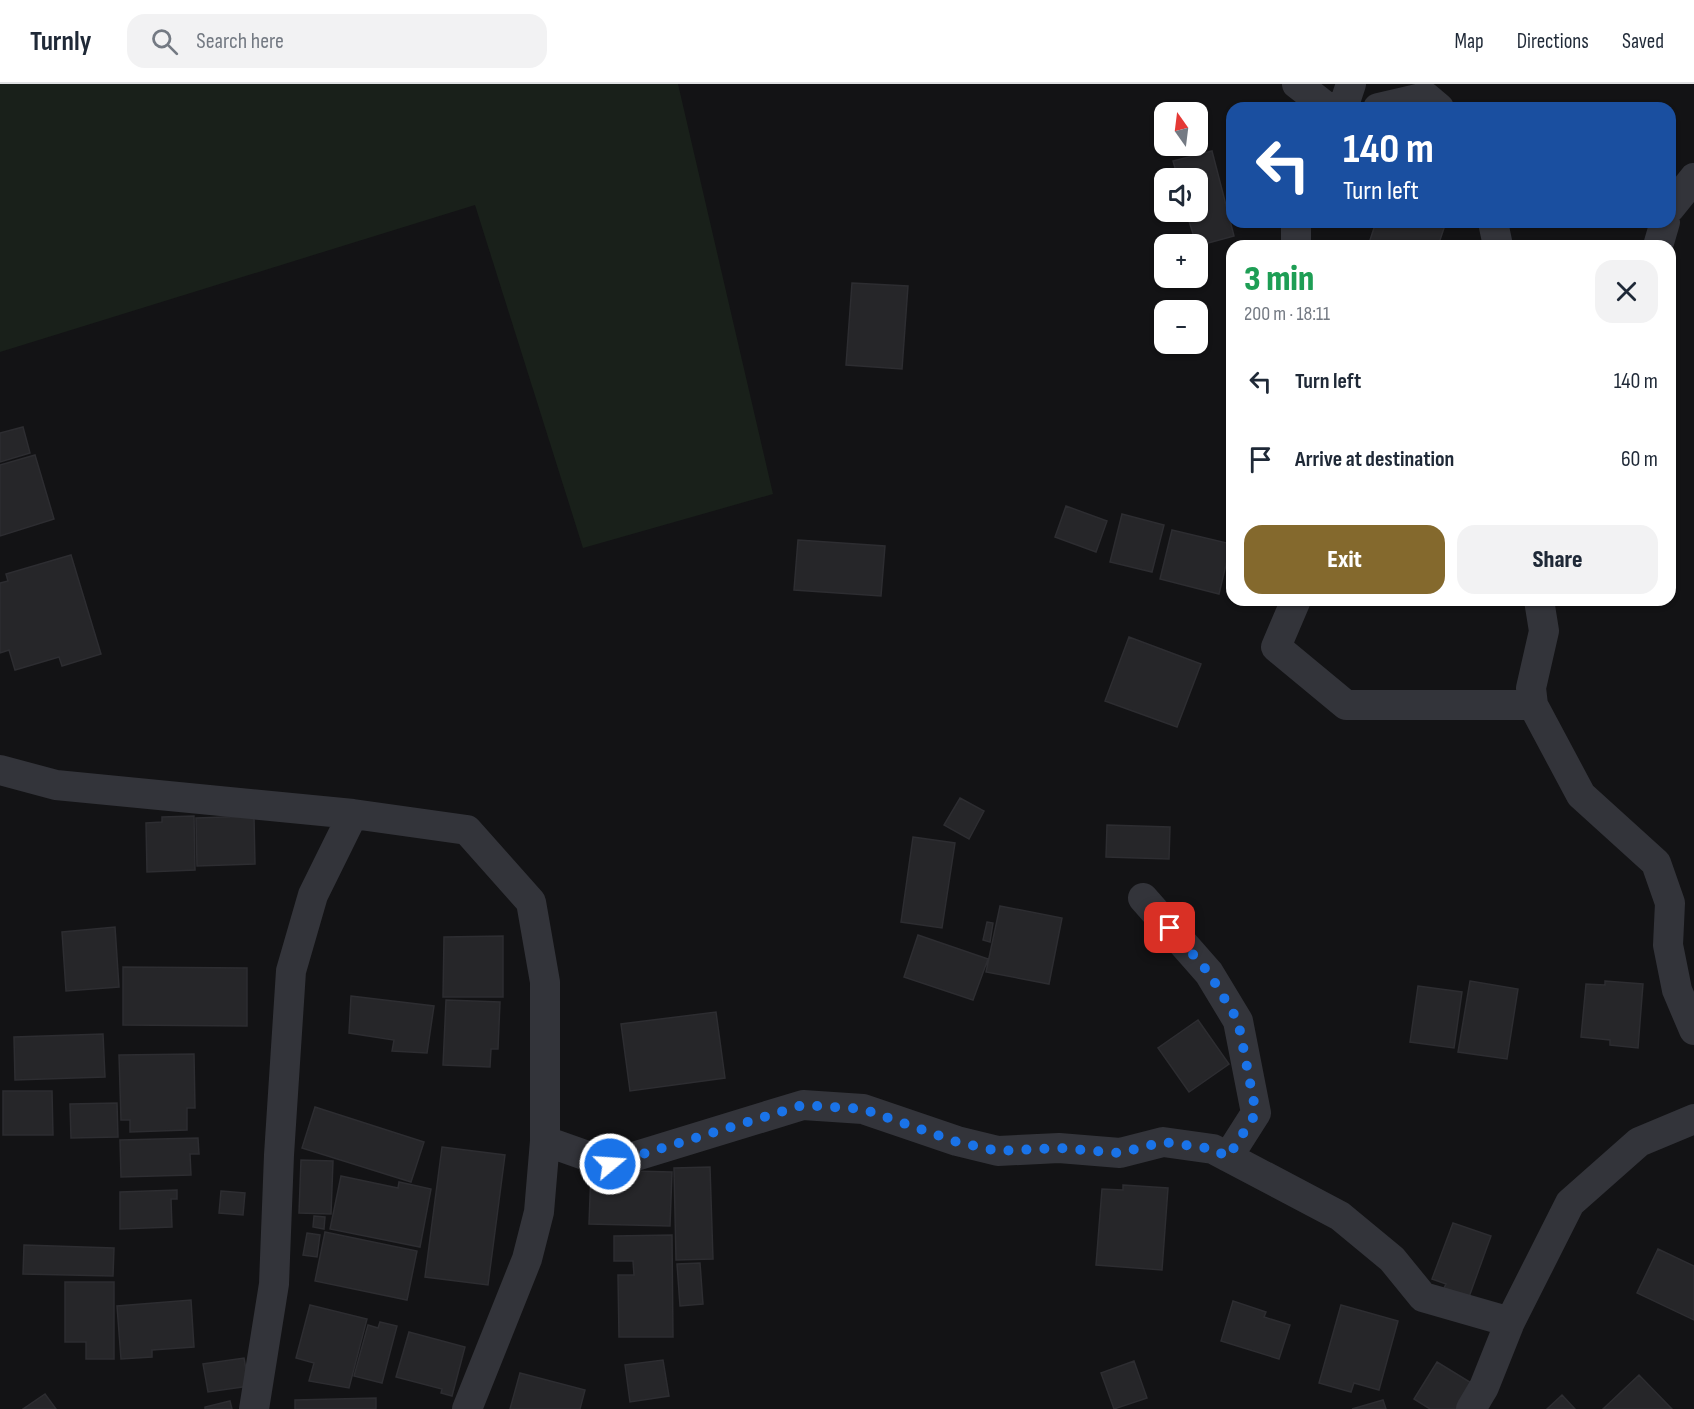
<!DOCTYPE html>
<html lang="en">
<head>
<meta charset="utf-8">
<style>
  :root { --surface:#fff; --page:#f2f2f3; --text:#1f2937; --muted:#747a83; --line:#e0e1e3; --accent:#84692d }
  body { margin:0; font-family:"Sofia Sans Condensed",sans-serif; background:var(--page); color:var(--text); height:100vh; display:flex; flex-direction:column; font-size:22px; white-space:nowrap }
  * { box-sizing:border-box; margin:0 }
  p { font-size:20px; color:var(--muted) }
  .icon { flex:none; width:33px; height:33px; fill:none; stroke:currentColor; stroke-width:2; stroke-linecap:round; stroke-linejoin:round }
  .map { position:relative; flex:1; overflow:hidden }
  .details { position:absolute; left:1226px; top:156px; width:450px; height:366px; display:flex; flex-direction:column; background:var(--surface); border-radius:18px; box-shadow:0 2px 4px #0004 }
  .details>* { flex:none }
  .banner { position:absolute; left:1226px; top:18px; width:450px; height:126px; border-radius:18px; box-shadow:0 2px 4px #0004; background:#1a4fa0; color:#fff; overflow:hidden }
  .needle { width:39px; rotate:346deg }
  .fabs { position:absolute; left:1154px; top:18px; display:grid; gap:12px }
  .fabs a { display:grid; place-items:center; width:54px; height:54px; border-radius:12px; background:var(--surface); box-shadow:0 2px 4px #0004; font-size:30px }
  .pin { position:absolute; display:grid; place-items:center; width:51px; height:51px; color:#fff; margin:-26px; border-radius:12px; box-shadow:0 3px 9px #0006 }
  .me { position:absolute; width:66px; margin:-33px; rotate:72deg; stroke-linejoin:round; filter:drop-shadow(0 0 4px #0008) }
  .turn { display:flex; align-items:center; gap:21px; height:126px; padding:0 18px; font-size:27px }
  .turn .icon { width:78px; height:78px; stroke-width:2.5 }
  .turn b { display:block; font-size:42px; line-height:51px }
  .round { display:grid; place-items:center; flex:none; width:63px; height:63px; border-radius:18px; background:var(--page) }
  .headline { display:flex; align-items:center; justify-content:space-between; height:102px; padding:0 18px }
  h1 { font-size:36px; font-weight:800; line-height:45px; color:#1e9e55 }
  .cta { display:flex; gap:12px; margin-top:auto; padding:12px 18px }
  .cta a { flex:1; height:69px; border-radius:18px; background:var(--accent); color:#fff; font-size:24px; font-weight:800; line-height:69px; text-align:center }
  .cta a+a { background:var(--page); color:var(--text) }
  ul { padding:0; list-style:none }
  li { display:flex; align-items:center; gap:18px; height:78px; padding:0 18px }
  li div { flex:1 }
  li b { display:block; font-size:22px }
  li em { font-style:normal }
  header { display:flex; align-items:center; gap:36px; box-sizing:border-box; height:84px; padding:0 30px; background:var(--surface); border-bottom:2px solid var(--line) }
  header strong { font-size:28px }
  nav { display:flex; gap:33px; margin-inline-start:auto; font-size:21px }
  .search { width:420px; height:54px; background:var(--page); display:flex; align-items:center; gap:15px; box-sizing:border-box; padding:0 21px; border-radius:18px; color:var(--muted); font-size:22px }
  .map>svg:first-child { display:block }
  .green { fill:#19201a }
  .building { fill:#262629; stroke:#2d2d31; stroke-width:1.5 }
  .lines { fill:none; stroke-linecap:round; stroke-linejoin:round }
  .minor { stroke:#33343a; stroke-width:30 }
  .route { stroke:#1a73e8; stroke-width:10; stroke-dasharray:0 18 }
</style>
</head>
<body>
<header>
<strong>Turnly</strong>
<div class="search"><svg class="icon" aria-label="search" viewBox="0 0 24 24"><circle cx="10" cy="10" r="6"/><path d="M15 15l6 6"/></svg>Search here</div>
<nav><a>Map</a><a>Directions</a><a>Saved</a></nav>
</header>
<div class="map">
<svg width="1694" height="1325" viewBox="0 0 1694 1325">
  <rect width="100%" height="100%" fill="#131315"/>
  <path class="green" d="M0 0H678L773 410 583 464 475 121 0 268Z"/>
  <path class="building" d="M1212 67 1234 152 1197 162 1186 128H1197V94H1178L1173 77Z
    M1376 138H1446L1438 162H1387L1370 156Z
    M852 199 908 202 902 285 846 281Z
    M23 343 30 369 0 378V349Z
    M35 371 54 435 0 452V381Z
    M1066 422 1107 437 1096 468 1055 453Z
    M1122 430 1164 441 1152 488 1110 478Z
    M1172 446 1231 460 1219 510 1160 495Z
    M798 456 885 462 881 512 794 506Z
    M71 471 101 570 62 582 59 573 15 586 9 566 0 569V499L8 497 6 490Z
    M1129 553 1201 580 1177 643 1105 617Z
    M960 714 984 727 969 755 944 741Z
    M194 732 195 786 147 788 146 739 162 738V733Z
    M254 732 255 780 197 782 196 734Z
    M1107 741 1170 743 1169 775 1106 773Z
    M913 753 955 759 942 844 901 838Z
    M1000 822 1062 834 1049 900 986 888Z
    M987 838 993 839 990 858 983 856Z
    M115 843 119 903 66 907 62 848Z
    M918 851 988 875 973 916 904 893Z
    M503 852V913H443L444 853Z
    M123 883 247 884V942L123 941Z
    M1470 897 1518 905 1507 975 1458 968Z
    M1605 897 1643 900 1638 964 1610 961V956L1581 953 1586 900 1605 901Z
    M1418 902 1462 908 1454 964 1410 958Z
    M351 912 434 922 427 969 392 967 394 956 349 949Z
    M446 916 500 918 498 965H491L490 983 443 981Z
    M716 928 725 994 630 1007 621 940Z
    M1198 936 1229 980 1189 1008 1158 964Z
    M103 950 105 993 15 996 14 953Z
    M194 970 195 1024H187V1046L130 1048V1036H121L119 971Z
    M3 1007H52L53 1051H3Z
    M117 1019 118 1053 71 1054 70 1020Z
    M315 1023 424 1058 411 1098 302 1064Z
    M198 1054 199 1070H190L191 1091 121 1093 120 1056Z
    M442 1063 505 1071 488 1201 425 1193Z
    M301 1076 333 1077 331 1130 299 1129Z
    M710 1083 713 1175 676 1176 674 1084Z
    M591 1086 672 1088 670 1142 589 1140Z
    M341 1092 398 1104 399 1098 431 1105 420 1163 330 1145Z
    M1123 1101 1168 1104 1162 1186 1096 1181 1102 1105 1123 1106Z
    M177 1106V1115H171L172 1143 120 1145V1108Z
    M221 1107 245 1109 243 1131 219 1129Z
    M314 1132 325 1133 324 1145 313 1143Z
    M1453 1139 1491 1152 1469 1213 1444 1204 1446 1200 1432 1195Z
    M325 1148 417 1167 407 1216 315 1197Z
    M307 1149 320 1151 317 1173 303 1171Z
    M672 1151 673 1253H619L618 1191H634L633 1177H614V1152Z
    M24 1161 114 1164 113 1192 23 1190Z
    M1658 1165 1694 1182V1236L1637 1209Z
    M700 1179 703 1220 680 1222 677 1180Z
    M65 1198H114V1275H86V1258H65Z
    M191 1216 194 1263 152 1266V1273L121 1275 117 1222Z
    M1233 1217 1266 1228 1264 1233 1290 1241 1279 1275 1221 1257Z
    M310 1221 367 1235 349 1304 309 1297 314 1279 296 1274Z
    M1341 1221 1398 1237 1379 1306 1354 1299 1351 1308 1319 1299Z
    M380 1238 397 1242 382 1299 354 1292 368 1241 378 1244Z
    M409 1248 465 1263 452 1312 441 1309 442 1305 396 1293Z
    M244 1274 249 1302 208 1308 203 1280Z
    M663 1276 669 1312 630 1318 625 1281Z
    M1134 1277 1147 1314 1114 1325 1101 1289Z
    M1437 1278 1473 1300 1457 1325H1430L1414 1315Z
    M520 1289 585 1306 580 1325H510Z
    M1639 1291 1672 1325H1603Z
    M45 1310 56 1325H23Z
    M1562 1311 1575 1325H1547Z
    M376 1314V1325H295V1316Z
    M1383 1316 1386 1325H1352Z
    M230 1317 232 1325H205V1323Z"/>
  <g class="lines">
    <path class="minor" d="M1297 0 1328 24
      M1343 24 1351 0
      M1378 24 1426 13 1439 24
      M1670 124 1694 94
      M1493 138 1498 162
      M1296 162V138
      M1658 162 1665 138
      M1296 516 1276 563 1346 621H1533
      M1539 516 1544 547 1531 604 1533 621 1581 711 1656 779 1670 819 1668 861 1677 906 1694 946
      M0 686 56 701 353 730 467 746 531 818 545 898V1057
      M1143 814 1209 889 1238 937 1256 1029 1228 1073
      M254 1325 274 1200 279 1071 291 887 313 811 353 730
      M467 1325 527 1175 539 1128 545 1057 610 1080 803 1021 863 1025 957 1057 998 1067 1059 1064 1120 1069 1163 1058 1213 1065 1340 1132 1392 1175 1423 1213 1510 1238
      M1471 1325 1484 1303 1510 1238 1570 1119 1639 1058 1694 1035"/>
  </g>
  <g class="lines">
    <path class="route" d="M610 1080 803 1021 863 1025 957 1058 998 1067 1059 1064 1120 1069 1163 1058 1213 1065 1228 1073 1256 1029 1238 937 1209 889 1170 844"/>
  </g>
</svg>
<div class="fabs">
<a><svg class="needle" viewBox="-14 -14 28 28"><path d="M0-13l5 13h-10z" fill="#e53935"/><path d="M0 13l5-13h-10z" fill="#747a83"/></svg></a>
<a><svg class="icon" aria-label="sound" viewBox="0 0 24 24"><path d="M4 9h4l5-4v14l-5-4H4zM17 9q2 3 0 6"/></svg></a>
<a>+</a>
<a>−</a>
</div>
<div class="pin" style="left:1170px;top:844px;background:#d93025"><svg class="icon" aria-label="arrive" viewBox="0 0 24 24"><path d="M6 21V4h12l-3 4 3 4H6"/></svg></div>
<svg class="me" style="left:610px;top:1080px" viewBox="-20 -20 40 40"><circle r="17" fill="#1a73e8" stroke="#fff" stroke-width="3"/><path d="M0-11L8 9 0 5-8 9z" fill="#fff"/></svg>
<div class="banner">
<div class="turn"><svg class="icon" aria-label="left" viewBox="0 0 24 24"><path d="M17 20v-9H6M10 6l-5 5 5 5"/></svg><div><b>140 m</b>Turn left</div></div>
</div>
<section class="details">
<div class="headline"><div><h1>3 min</h1><p>200 m · 18:11</p></div><a class="round"><svg class="icon" aria-label="close" viewBox="0 0 24 24"><path d="M6 6l12 12M18 6L6 18"/></svg></a></div>
<ul>
<li><svg class="icon" aria-label="left" viewBox="0 0 24 24"><path d="M17 20v-9H6M10 6l-5 5 5 5"/></svg><div><b>Turn left</b></div><em>140 m</em></li>
<li><svg class="icon" aria-label="arrive" viewBox="0 0 24 24"><path d="M6 21V4h12l-3 4 3 4H6"/></svg><div><b>Arrive at destination</b></div><em>60 m</em></li>
</ul>
<div class="cta"><a>Exit</a><a>Share</a></div>
</section>
</div>
</body>
</html>
